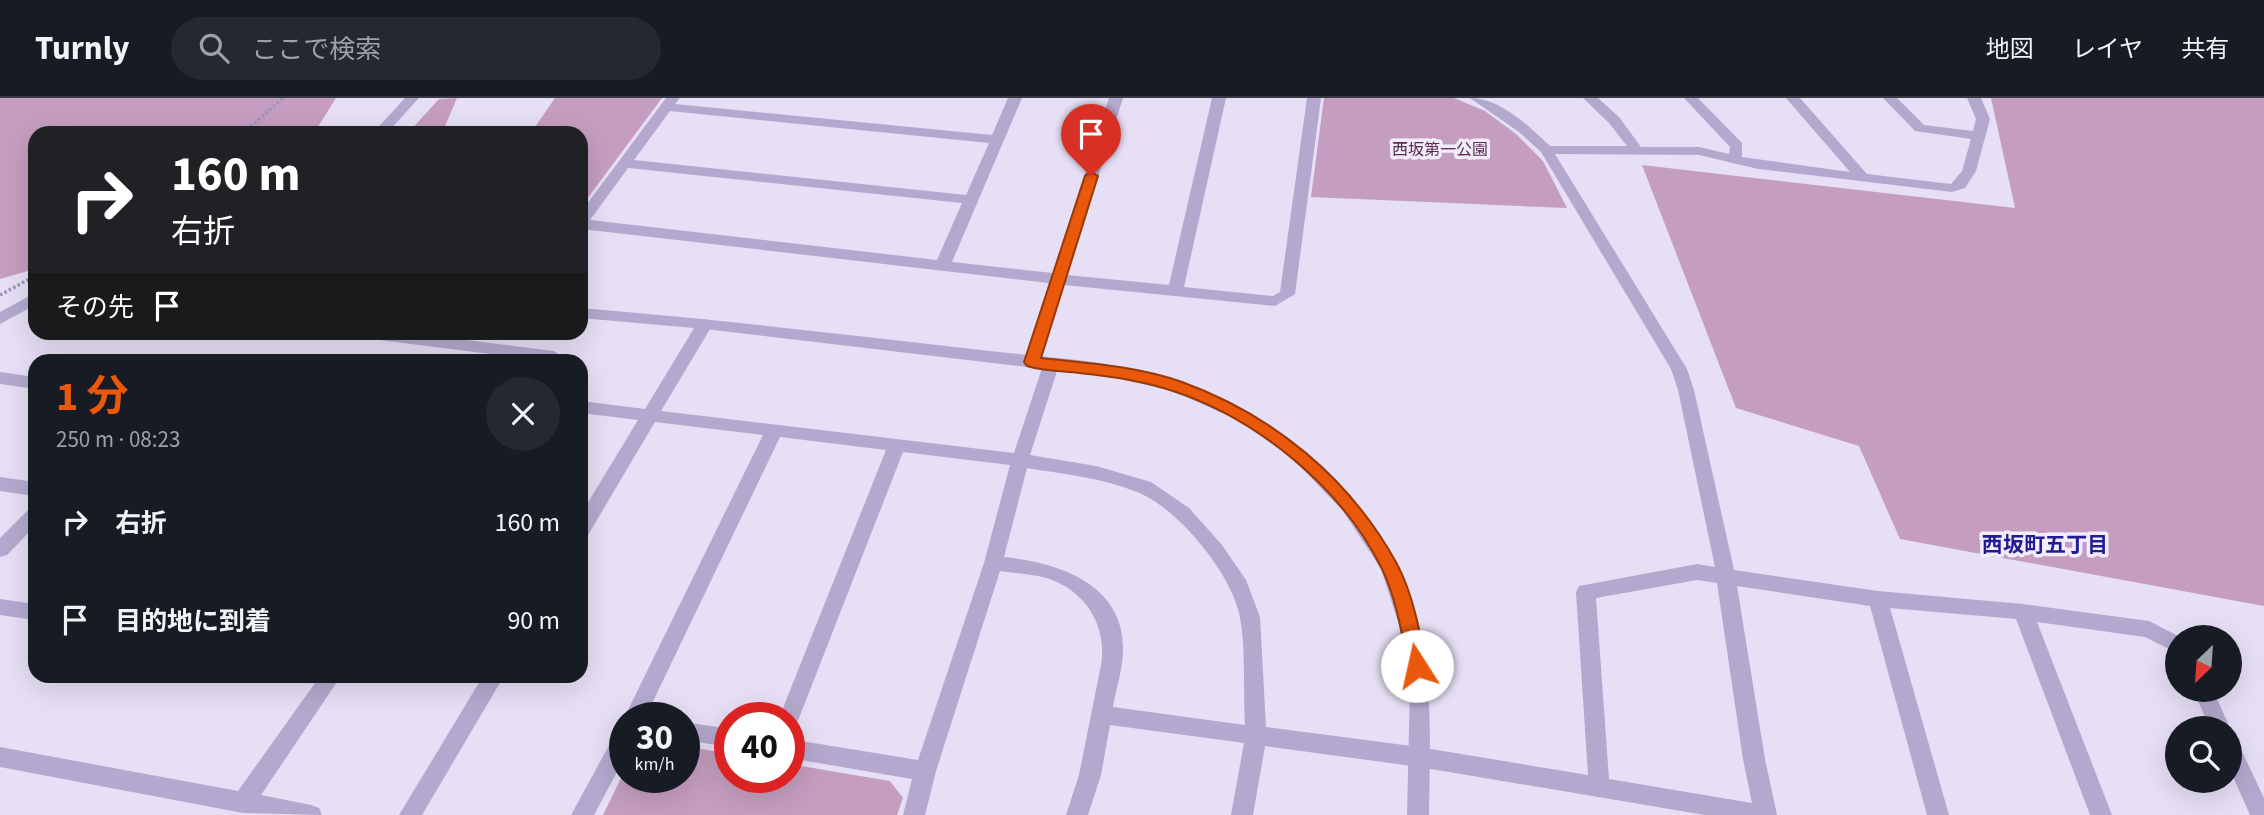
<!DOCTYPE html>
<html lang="ja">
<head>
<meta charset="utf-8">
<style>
  :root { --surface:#171b24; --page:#242831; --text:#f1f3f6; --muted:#9ea1a6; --line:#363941; --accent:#ea580c }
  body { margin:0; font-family:"Source Sans 3","Noto Sans JP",sans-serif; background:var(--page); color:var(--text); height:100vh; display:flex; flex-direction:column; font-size:26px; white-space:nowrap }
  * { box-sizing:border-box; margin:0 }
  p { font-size:23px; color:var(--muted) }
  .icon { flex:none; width:38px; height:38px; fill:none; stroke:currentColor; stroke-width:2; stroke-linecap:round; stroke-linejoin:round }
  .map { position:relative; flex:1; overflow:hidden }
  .sheet { position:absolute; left:28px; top:256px; width:560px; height:329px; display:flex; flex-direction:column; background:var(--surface); border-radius:21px; box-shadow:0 7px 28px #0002 }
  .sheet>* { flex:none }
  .guide { position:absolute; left:28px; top:28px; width:560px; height:214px; border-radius:21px; box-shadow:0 7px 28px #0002; background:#202124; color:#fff; overflow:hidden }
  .needle { width:46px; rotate:205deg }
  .fabs { position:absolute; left:2165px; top:527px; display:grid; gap:14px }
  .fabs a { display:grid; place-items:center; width:77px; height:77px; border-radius:50%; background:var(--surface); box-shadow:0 7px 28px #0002; font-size:35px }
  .speed { position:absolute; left:609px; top:604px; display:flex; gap:14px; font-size:35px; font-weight:700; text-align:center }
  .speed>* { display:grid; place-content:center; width:91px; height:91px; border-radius:50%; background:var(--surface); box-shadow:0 7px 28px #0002; line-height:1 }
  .speed small { font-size:18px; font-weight:400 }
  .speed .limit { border:10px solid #d22; background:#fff; color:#111 }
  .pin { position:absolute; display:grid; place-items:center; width:60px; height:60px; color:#fff; margin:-72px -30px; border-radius:50% 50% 50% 0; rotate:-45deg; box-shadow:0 0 7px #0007 }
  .pin .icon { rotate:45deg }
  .me { position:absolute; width:77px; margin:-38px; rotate:350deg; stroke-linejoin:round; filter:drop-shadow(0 0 5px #0008) }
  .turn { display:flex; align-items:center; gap:24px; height:147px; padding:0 28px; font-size:32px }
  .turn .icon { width:91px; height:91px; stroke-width:2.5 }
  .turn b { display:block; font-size:49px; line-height:60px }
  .then { display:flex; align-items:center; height:66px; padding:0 28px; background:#0003; gap:14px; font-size:26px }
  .round { display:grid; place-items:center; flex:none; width:74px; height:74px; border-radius:37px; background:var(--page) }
  .summary { display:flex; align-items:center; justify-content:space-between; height:119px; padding:0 28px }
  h1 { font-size:42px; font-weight:700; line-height:52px; color:var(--accent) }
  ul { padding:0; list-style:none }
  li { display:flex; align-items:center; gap:21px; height:98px; padding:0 28px }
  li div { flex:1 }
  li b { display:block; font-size:26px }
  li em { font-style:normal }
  header { display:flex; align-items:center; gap:42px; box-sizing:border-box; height:98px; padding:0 35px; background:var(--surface); border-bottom:2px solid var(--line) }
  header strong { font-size:33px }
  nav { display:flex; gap:38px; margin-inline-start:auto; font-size:24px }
  .search { width:490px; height:63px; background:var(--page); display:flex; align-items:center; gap:18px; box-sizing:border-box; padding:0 24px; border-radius:38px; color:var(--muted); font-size:26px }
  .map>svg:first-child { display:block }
  .green { fill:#c59dc0 }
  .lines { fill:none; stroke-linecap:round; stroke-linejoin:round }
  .path { stroke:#9d93ba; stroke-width:3.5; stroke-dasharray:2.5 2.5; stroke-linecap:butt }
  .minor { fill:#b3a9ce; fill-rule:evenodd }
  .tertiary { fill:#b3a9ce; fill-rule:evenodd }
  .route { fill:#ea580c; stroke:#983908; stroke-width:2 }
  .labels { text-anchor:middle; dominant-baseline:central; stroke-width:7; stroke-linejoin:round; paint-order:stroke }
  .far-park-label { font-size:16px; fill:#5b2b53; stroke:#f2ecfb }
  .neighbourhood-label { font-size:21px; font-weight:bold; fill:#221c91; stroke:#f2ecfb }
</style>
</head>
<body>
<header>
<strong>Turnly</strong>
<div class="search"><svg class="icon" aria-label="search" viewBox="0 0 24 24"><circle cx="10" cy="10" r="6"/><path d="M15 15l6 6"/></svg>ここで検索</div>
<nav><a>地図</a><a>レイヤ</a><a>共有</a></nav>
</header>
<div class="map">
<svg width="2264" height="717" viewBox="0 0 2264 717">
  <rect width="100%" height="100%" fill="#e6dff5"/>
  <path class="green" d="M0 0H336L314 35H35V171L0 181Z
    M457 0 442 35H408L439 1Z
    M555 0H662L581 109V35H531Z
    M1324 0H1454L1485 13 1516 36 1543 63 1567 110 1311 99Z
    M1991 0H2264V508L1900 441 1859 348 1736 310 1642 67 2015 110Z
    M684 648 730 656V679H789V666L890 683 903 700 897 717H603L625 672V679H684Z"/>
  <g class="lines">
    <path class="path" d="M243 35 283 0
      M0 197 35 178"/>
    <path class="minor" d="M666 0H680L675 6 992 37 1008 0H1022L952 164 1053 175 1109 0H1123L1067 177 1169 187 1212 0H1226L1184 189 1273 198 1280 194 1307 0H1321L1295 196 1275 208 1064 187 1040 264 1032 270 1024 264 1049 185 581 131V114ZM670 13 989 45 966 97 634 62ZM628 70 962 105 937 162 590 122Z
      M1470 0C1500 0 1529 28 1550 48H1627L1609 25 1583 0H1598L1619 19 1641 49H1699L1729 56 1730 49 1684 0H1698L1742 45V59L1850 74 1786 0H1800L1867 76 1951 86 1962 73 1971 41 1915 33 1883 0H1897L1924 27 1973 33 1976 21 1967 0H1981L1990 21 1976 73 1965 90 1952 94 1758 71 1699 57 1555 56 1687 271 1694 292 1734 472 1878 493 2023 506 2149 523 2180 539H2177V555L2145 539 2037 524 2112 717H2090L2016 521 1890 510 1949 717H1927L1870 508 1737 488 1765 661 1777 717H1705L1419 669 1265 648 1253 717H1231L1244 645 1110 627 1101 677 1088 717H1066L1079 677 1101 567C1108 527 1084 490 1043 479 1029 476 1014 475 1000 473L936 673 925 717H903L912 681 789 660V641L918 662 984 465 1010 367 903 354 799 620 796 626 789 629V620H779L886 352 780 339 645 620H625V622L624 620 627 614 763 337 655 324 588 437 581 439V416L638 322 581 315V303L645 311 699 222 705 221 713 226 661 313 1014 355 1043 267 1045 263H1057L1059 267 1030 357 1096 368 1151 384 1189 410 1222 447 1246 482 1260 519 1266 629 1419 649 1588 677 1576 494 1579 488 1697 466 1715 469 1678 292 1671 271 1541 54 1519 34ZM1027 370C1063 376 1103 380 1137 394 1178 410 1232 476 1240 519 1246 552 1243 593 1245 627L1113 609C1116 590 1123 571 1123 551 1124 485 1056 464 1004 459ZM1697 482 1717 485 1743 661 1752 705 1609 681 1596 500Z
      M35 195V207L0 226V214Z
      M348 234H403L554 253 562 259 560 262H537L356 239Z
      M0 274 35 279V291L0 286Z
      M0 379 35 384V398L0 393Z
      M35 409V428L7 457 0 459V440L29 411Z
      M0 501 35 506V522L0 517Z
      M320 578H341L261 697 311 707 319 710 322 717 243 715 0 669V649L238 693Z
      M483 578H504L422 717H399Z
      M2193 592H2213L2230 630V632L2210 630Z
      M684 624 730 631V649L684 642Z
      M625 629V659L594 717H571L618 631Z
      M2230 641 2237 643 2264 700V717H2250L2230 672Z"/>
    <path class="tertiary" d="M405 0H419L387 35H373Z
      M581 210C712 221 842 236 972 251 1036 259 1123 262 1183 284 1265 314 1327 362 1376 433 1383 444 1393 455 1398 467 1436 546 1430 633 1429 717H1407L1410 587 1400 530 1381 471 1343 413 1293 361 1240 323 1173 293 1111 279 705 231 581 220Z"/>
  </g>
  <path class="route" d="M1091 74 1098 78 1041 260C1087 265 1137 268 1182 284 1273 317 1350 380 1397 466 1413 496 1420 534 1426 568L1423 573 1417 576 1410 573 1408 568C1402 536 1396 500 1382 471 1342 390 1258 321 1173 293 1143 283 1110 278 1079 275 1062 273 1043 273 1027 268L1024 264 1085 78Z"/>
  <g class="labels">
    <g class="far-park-label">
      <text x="1440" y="52">西坂第一公園</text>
    </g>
    <g class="neighbourhood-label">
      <text x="2045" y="447">西坂町五丁目</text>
    </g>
  </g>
</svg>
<div class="fabs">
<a><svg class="needle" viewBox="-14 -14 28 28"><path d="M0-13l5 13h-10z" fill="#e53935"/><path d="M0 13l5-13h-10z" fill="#9ea1a6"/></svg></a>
<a><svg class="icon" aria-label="search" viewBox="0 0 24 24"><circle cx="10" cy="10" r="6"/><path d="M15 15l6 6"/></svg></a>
</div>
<div class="speed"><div>30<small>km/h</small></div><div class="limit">40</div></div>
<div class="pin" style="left:1091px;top:78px;background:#d93025"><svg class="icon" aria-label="arrive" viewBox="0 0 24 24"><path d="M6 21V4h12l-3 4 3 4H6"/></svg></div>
<svg class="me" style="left:1417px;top:568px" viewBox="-20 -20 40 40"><circle r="19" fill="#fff"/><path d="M0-13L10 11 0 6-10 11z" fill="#ea580c"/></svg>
<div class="guide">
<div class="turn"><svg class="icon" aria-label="right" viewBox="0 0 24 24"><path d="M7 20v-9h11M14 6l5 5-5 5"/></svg><div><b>160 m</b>右折</div></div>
<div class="then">その先<svg class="icon" aria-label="arrive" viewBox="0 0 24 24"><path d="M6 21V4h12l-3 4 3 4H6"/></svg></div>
</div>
<section class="sheet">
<div class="summary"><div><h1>1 分</h1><p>250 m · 08:23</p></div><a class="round"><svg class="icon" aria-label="close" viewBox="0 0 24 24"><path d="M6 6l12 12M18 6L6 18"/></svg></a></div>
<ul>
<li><svg class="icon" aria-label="right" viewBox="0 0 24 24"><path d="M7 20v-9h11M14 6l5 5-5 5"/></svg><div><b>右折</b></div><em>160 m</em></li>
<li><svg class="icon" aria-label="arrive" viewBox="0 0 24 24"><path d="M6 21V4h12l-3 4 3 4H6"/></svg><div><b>目的地に到着</b></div><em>90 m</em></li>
</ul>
</section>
</div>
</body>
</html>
